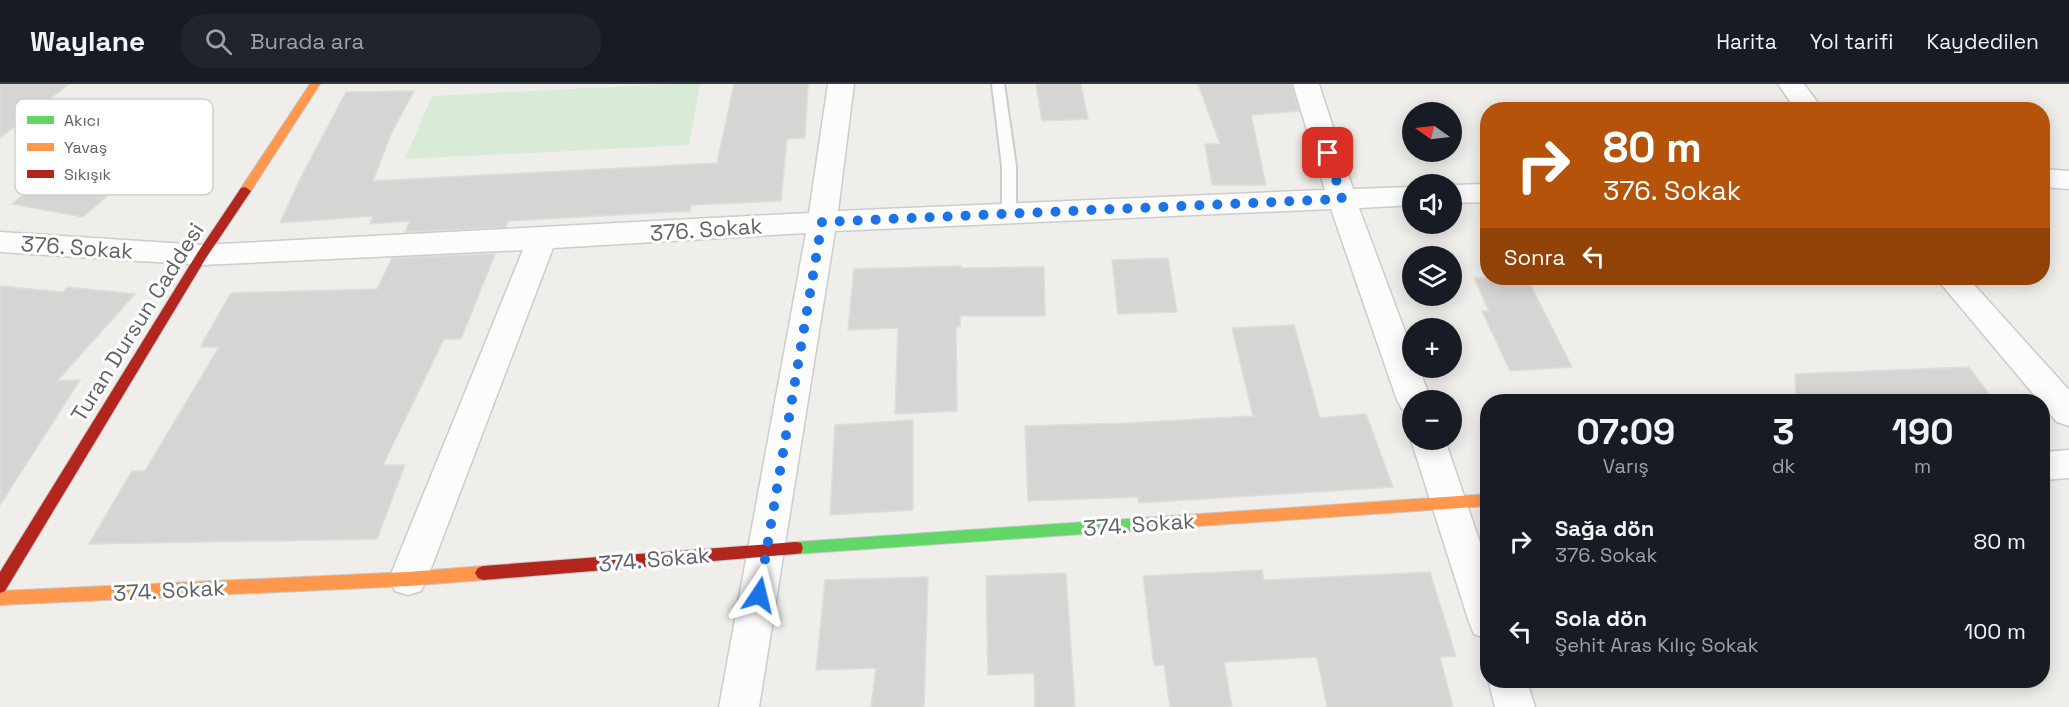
<!DOCTYPE html>
<html lang="tr">
<head>
<meta charset="utf-8">
<style>
  :root { --surface:#171b24; --page:#20242c; --text:#f1f3f6; --muted:#9ea1a6; --line:#363941 }
  body { margin:0; font-family:"Space Grotesk",sans-serif; background:var(--page); color:var(--text); height:100vh; display:flex; flex-direction:column; font-size:22px; white-space:nowrap }
  * { box-sizing:border-box; margin:0 }
  p { font-size:20px; color:var(--muted) }
  .icon { flex:none; width:33px; height:33px; fill:none; stroke:currentColor; stroke-width:2; stroke-linecap:round; stroke-linejoin:round }
  .map { position:relative; flex:1; overflow:hidden }
  .drawer { position:absolute; left:1480px; top:310px; width:570px; height:294px; display:flex; flex-direction:column; background:var(--surface); border-radius:24px; box-shadow:0 3px 15px #0003 }
  .drawer>* { flex:none }
  .guide { position:absolute; left:1480px; top:18px; width:570px; height:183px; border-radius:24px; box-shadow:0 3px 15px #0003; background:#b45309; color:#fff; overflow:hidden }
  .needle { width:39px; rotate:284deg }
  .tools { position:absolute; left:1402px; top:18px; display:grid; gap:12px }
  .tools a { display:grid; place-items:center; width:60px; height:60px; border-radius:50%; background:var(--surface); box-shadow:0 3px 15px #0003; font-size:30px }
  .pin { position:absolute; display:grid; place-items:center; width:51px; height:51px; color:#fff; margin:-26px; border-radius:12px; box-shadow:0 3px 9px #0006 }
  .me { position:absolute; width:66px; margin:-33px; rotate:10deg; stroke-linejoin:round; filter:drop-shadow(0 0 4px #0008) }
  .turn { display:flex; align-items:center; gap:21px; height:126px; padding:0 24px; font-size:27px }
  .turn .icon { width:78px; height:78px; stroke-width:2.5 }
  .turn b { display:block; font-size:42px; line-height:51px }
  .then { display:flex; align-items:center; height:57px; padding:0 24px; background:#0003; gap:12px; font-size:22px }
  .eta { display:flex; justify-content:space-evenly; align-items:center; height:102px; text-align:center }
  .eta b { font-size:36px; font-weight:800; line-height:42px }
  ul { padding:0; list-style:none }
  li { display:flex; align-items:center; gap:18px; height:90px; padding:0 24px }
  li div { flex:1 }
  li b { display:block; font-size:22px }
  li em { font-style:normal }
  header { display:flex; align-items:center; gap:36px; box-sizing:border-box; height:84px; padding:0 30px; background:var(--surface); border-bottom:2px solid var(--line) }
  header strong { font-size:28px }
  nav { display:flex; gap:33px; margin-inline-start:auto; font-size:21px }
  .search { width:420px; height:54px; background:var(--page); display:flex; align-items:center; gap:15px; box-sizing:border-box; padding:0 21px; border-radius:24px; color:var(--muted); font-size:22px }
  .map>svg:first-child { display:block }
  .green { fill:#d8ebd6 }
  .building { fill:#d6d5d3; stroke:#deddd9; stroke-width:1.5 }
  .lines { fill:none; stroke-linecap:round; stroke-linejoin:round }
  .lane-casing { stroke:#cbcccc; stroke-width:4 }
  .street-casing { stroke:#cbcccc; stroke-width:3 }
  .fast-casing { stroke:#cacacb; stroke-width:2 }
  .slow-casing { stroke:#cacacb; stroke-width:2 }
  .jam-casing { stroke:#cacacb; stroke-width:2 }
  .lane { fill:#fdfcfc; fill-rule:evenodd }
  .street { fill:#fdfcfc; fill-rule:evenodd }
  .fast { fill:#63d668; fill-rule:evenodd }
  .slow { fill:#ff974d; fill-rule:evenodd }
  .jam { fill:#b3261e; fill-rule:evenodd }
  .route { stroke:#1a73e8; stroke-width:10; stroke-dasharray:0 18 }
  .labels { text-anchor:middle; dominant-baseline:central; stroke-width:6; stroke-linejoin:round; paint-order:stroke }
  .street-label { font-size:22px; fill:#5f6368; stroke:#fff }
  .key { fill:#fff; stroke:#cfd0d2; stroke-width:1.5 }
  .key-label { font-size:16px; fill:#5f6368 }
</style>
</head>
<body>
<header>
<strong>Waylane</strong>
<div class="search"><svg class="icon" aria-label="search" viewBox="0 0 24 24"><circle cx="10" cy="10" r="6"/><path d="M15 15l6 6"/></svg>Burada ara</div>
<nav><a>Harita</a><a>Yol tarifi</a><a>Kaydedilen</a></nav>
</header>
<div class="map">
<svg width="2069" height="623" viewBox="0 0 2069 623">
  <rect width="100%" height="100%" fill="#efeeea"/>
  <path class="green" d="M673 0H700L689 61 405 75 432 12Z"/>
  <path class="building" d="M0 0H69L0 54Z
    M734 0H808L805 54 787 55 781 117 691 121 690 127 508 137 506 143 405 148 410 137 370 140 373 132 280 139 301 93 346 8 414 7 391 50 373 97 717 79Z
    M1036 0H1081L1088 35 1042 37Z
    M1198 0H1291L1299 27 1251 31 1266 101H1212L1205 60H1220Z
    M146 20 189 28 105 98 120 101 83 133 12 120 51 88 61 90Z
    M495 170 461 255H444L383 381H405L377 455 89 460 132 387H145L219 263H200L231 209 377 205 392 174Z
    M1168 174 1177 228 1118 230 1112 176Z
    M961 182V184L1044 183 1045 232H960V243H956L957 327 895 330 898 244 848 246 854 185Z
    M1474 194H1527L1572 283 1510 287 1482 227H1489Z
    M0 202 63 208 68 203 135 210 57 297 80 296 0 421Z
    M1294 241 1320 334 1366 330 1393 403 1139 419 1138 413 1028 417 1025 342 1128 339 1253 332 1232 244Z
    M1969 283 1995 318H1796L1795 290Z
    M913 336V426L830 431 835 341Z
    M1262 486 1264 496 1430 488 1456 572 1440 573 1453 623H1327L1317 573 1224 578 1232 623H1170L1164 581 1154 582 1143 492Z
    M1066 489 1075 623H1035L1034 589 988 591 986 492Z
    M928 493 924 623H871L876 584 816 586 825 496Z"/>
  <g class="lines">
    <defs>
      <path id="lane" d="M992 0H1004L1016 82V129L1009 134 1002 129V82Z"/>
      <path id="street" d="M828 0H854L838 127 1325 106 1293 0H1319L1353 105 1413 103V121L1359 124 1413 269V284H1419L1431 316H1413V329L1402 325 1397 316 1331 125 835 147 759 623H719L806 149 553 164 427 495 421 507 408 511 395 507 389 495 523 166 202 181 0 168V148L202 161 809 129Z
        M1778 0H1804L1823 26H1796Z
        M2043 85 2069 87V105L2043 103Z
        M1488 100V118L1452 119V101Z
        M1936 194H1968L2069 306V342L2057 338 2043 322V318H2040Z
        M1413 352V356H1445L1488 482V555L1474 550 1469 538 1411 356Z
        M2069 366V394L2043 396V368Z
        M1488 595 1527 597 1535 623H1495Z"/>
      <path id="fast" d="M1171 432 1176 434 1178 438 1176 442 1171 444 796 470 791 469 789 464 791 459 796 458Z"/>
      <path id="slow" d="M310 0H320L249 110H241V104Z
        M1488 410V422L1171 444 1166 442 1164 438 1166 434 1171 432Z
        M483 482 488 484 491 489 488 494 483 496 408 502 0 521V507L408 488Z"/>
      <path id="jam" d="M245 103 251 107 206 174 5 507 0 509V488L198 168 241 104Z
        M796 458 801 459 803 464 801 469 796 470 483 496 478 494 475 489 478 484 483 482Z"/>
    </defs>
    <use href="#lane" class="lane-casing"/>
    <use href="#street" class="street-casing"/>
    <use href="#fast" class="fast-casing"/>
    <use href="#slow" class="slow-casing"/>
    <use href="#jam" class="jam-casing"/>
    <use href="#lane" class="lane"/>
    <use href="#street" class="street"/>
    <use href="#fast" class="fast"/>
    <use href="#slow" class="slow"/>
    <use href="#jam" class="jam"/>
  </g>
  <g class="lines">
    <path class="route" d="M759 511 822 138 1342 115 1328 69"/>
  </g>
  <g class="labels">
    <g class="street-label">
      <text transform="translate(706 145) rotate(-4)">376. Sokak</text>
      <text transform="translate(77 163) rotate(4)">376. Sokak</text>
      <text transform="translate(137 238) rotate(-58)">Turan Dursun Caddesi</text>
      <text transform="translate(1139 440) rotate(-4)">374. Sokak</text>
      <text transform="translate(654 475) rotate(-5)">374. Sokak</text>
      <text transform="translate(169 506) rotate(-3)">374. Sokak</text>
    </g>
  </g>
  <rect x="15" y="15" width="198" height="96" rx="9" class="key"/>
  <rect x="27" y="32" width="27" height="8" fill="#63d668"/>
  <rect x="27" y="59" width="27" height="8" fill="#ff974d"/>
  <rect x="27" y="86" width="27" height="8" fill="#b3261e"/>
  <g class="key-label">
    <text x="64" y="42">Akıcı</text>
    <text x="64" y="69">Yavaş</text>
    <text x="64" y="96">Sıkışık</text>
  </g>
</svg>
<div class="tools">
<a><svg class="needle" viewBox="-14 -14 28 28"><path d="M0-13l5 13h-10z" fill="#e53935"/><path d="M0 13l5-13h-10z" fill="#9ea1a6"/></svg></a>
<a><svg class="icon" aria-label="sound" viewBox="0 0 24 24"><path d="M4 9h4l5-4v14l-5-4H4zM17 9q2 3 0 6"/></svg></a>
<a><svg class="icon" aria-label="layers" viewBox="0 0 24 24"><path d="M12 4l9 5-9 5-9-5zM3 14l9 5 9-5"/></svg></a>
<a>+</a>
<a>−</a>
</div>
<div class="pin" style="left:1328px;top:69px;background:#d93025"><svg class="icon" aria-label="arrive" viewBox="0 0 24 24"><path d="M6 21V4h12l-3 4 3 4H6"/></svg></div>
<svg class="me" style="left:759px;top:511px" viewBox="-20 -20 40 40"><path d="M0-17L14 15 0 8-14 15z" fill="#1a73e8" stroke="#fff" stroke-width="4"/></svg>
<div class="guide">
<div class="turn"><svg class="icon" aria-label="right" viewBox="0 0 24 24"><path d="M7 20v-9h11M14 6l5 5-5 5"/></svg><div><b>80 m</b>376. Sokak</div></div>
<div class="then">Sonra<svg class="icon" aria-label="left" viewBox="0 0 24 24"><path d="M17 20v-9H6M10 6l-5 5 5 5"/></svg></div>
</div>
<section class="drawer">
<div class="eta">
<div><b>07:09</b><p>Varış</p></div>
<div><b>3</b><p>dk</p></div>
<div><b>190</b><p>m</p></div>
</div>
<ul>
<li><svg class="icon" aria-label="right" viewBox="0 0 24 24"><path d="M7 20v-9h11M14 6l5 5-5 5"/></svg><div><b>Sağa dön</b><p>376. Sokak</p></div><em>80 m</em></li>
<li><svg class="icon" aria-label="left" viewBox="0 0 24 24"><path d="M17 20v-9H6M10 6l-5 5 5 5"/></svg><div><b>Sola dön</b><p>Şehit Aras Kılıç Sokak</p></div><em>100 m</em></li>
</ul>
</section>
</div>
</body>
</html>
